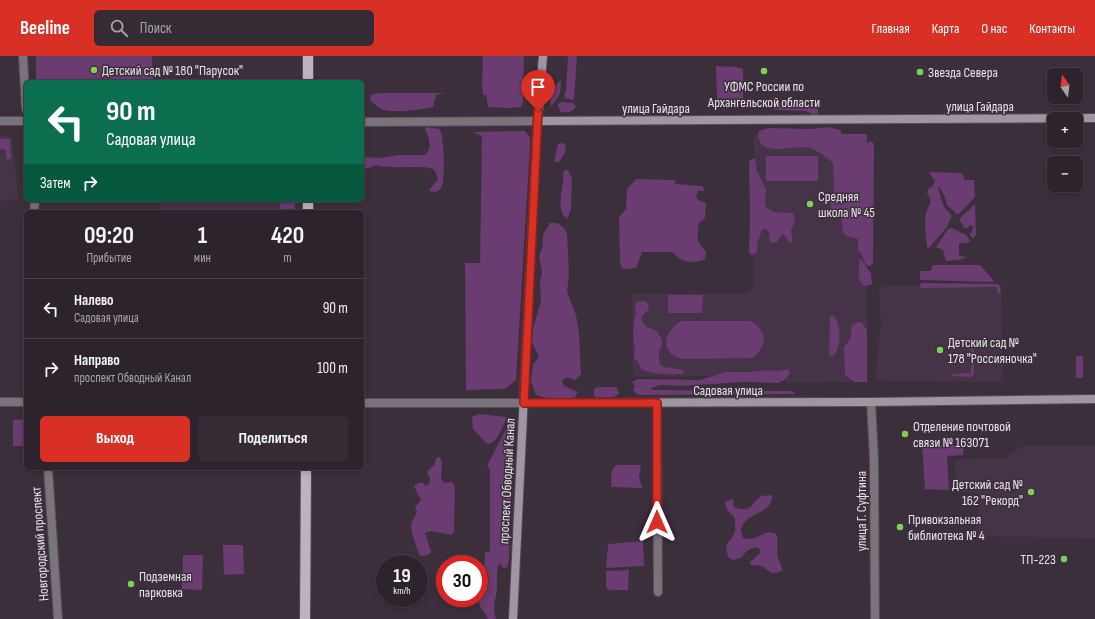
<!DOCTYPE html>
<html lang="ru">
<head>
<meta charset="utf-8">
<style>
  :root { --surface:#2c232d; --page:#342b35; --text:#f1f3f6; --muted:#a6a4aa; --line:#484049; --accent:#d93025 }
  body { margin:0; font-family:"Sofia Sans Condensed",sans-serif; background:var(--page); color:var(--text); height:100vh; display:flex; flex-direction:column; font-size:15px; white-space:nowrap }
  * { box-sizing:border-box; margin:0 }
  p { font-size:13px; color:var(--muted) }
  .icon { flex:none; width:22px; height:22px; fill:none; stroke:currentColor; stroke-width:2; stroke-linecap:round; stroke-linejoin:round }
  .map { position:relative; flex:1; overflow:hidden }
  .sheet { position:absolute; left:24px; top:154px; width:340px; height:260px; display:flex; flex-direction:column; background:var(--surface); border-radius:6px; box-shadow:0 2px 6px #0003,0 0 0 1px var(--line) }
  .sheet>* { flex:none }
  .guide { position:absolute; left:24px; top:24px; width:340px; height:122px; border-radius:6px; box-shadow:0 2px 6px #0003,0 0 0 1px var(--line); background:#0b6e4f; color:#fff; overflow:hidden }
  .needle { width:26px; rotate:346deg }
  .fabs { position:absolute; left:1047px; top:12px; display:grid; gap:8px }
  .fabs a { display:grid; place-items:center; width:36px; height:36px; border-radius:6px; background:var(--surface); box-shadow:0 2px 6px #0003,0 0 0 1px var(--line); font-size:20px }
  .speed { position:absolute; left:376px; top:499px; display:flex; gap:8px; font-size:20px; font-weight:700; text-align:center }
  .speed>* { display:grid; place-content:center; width:52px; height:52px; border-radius:50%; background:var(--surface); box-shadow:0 2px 6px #0003,0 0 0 1px var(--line); line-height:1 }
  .speed small { font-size:10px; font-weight:400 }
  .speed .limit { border:6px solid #d22; background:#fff; color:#111 }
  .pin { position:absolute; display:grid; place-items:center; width:34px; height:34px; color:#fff; margin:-41px -17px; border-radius:50% 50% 50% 0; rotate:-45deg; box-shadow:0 0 4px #0007 }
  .pin .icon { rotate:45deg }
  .me { position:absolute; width:44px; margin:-22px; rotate:0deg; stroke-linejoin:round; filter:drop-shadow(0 0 3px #0008) }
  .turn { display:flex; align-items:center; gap:14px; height:84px; padding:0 16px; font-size:18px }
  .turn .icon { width:52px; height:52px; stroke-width:2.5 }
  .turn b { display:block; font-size:28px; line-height:34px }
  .then { display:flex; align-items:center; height:38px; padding:0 16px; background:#0003; gap:8px; font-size:15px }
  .eta { display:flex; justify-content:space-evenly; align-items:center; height:68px; text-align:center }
  .eta b { font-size:24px; font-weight:700; line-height:28px }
  .action { display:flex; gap:8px; margin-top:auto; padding:8px 16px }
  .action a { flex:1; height:46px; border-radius:6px; background:var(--accent); color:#fff; font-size:16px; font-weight:700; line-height:46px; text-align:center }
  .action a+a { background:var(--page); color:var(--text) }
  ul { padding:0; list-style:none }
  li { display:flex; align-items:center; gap:12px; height:60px; padding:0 16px; border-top:1px solid var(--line) }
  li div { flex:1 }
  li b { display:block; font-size:15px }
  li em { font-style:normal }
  header { display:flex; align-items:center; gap:24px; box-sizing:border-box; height:56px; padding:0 20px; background:var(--accent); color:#fff }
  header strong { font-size:19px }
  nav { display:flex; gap:22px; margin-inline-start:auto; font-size:14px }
  .search { width:280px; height:36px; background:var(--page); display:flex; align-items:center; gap:10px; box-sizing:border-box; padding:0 14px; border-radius:6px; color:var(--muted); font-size:15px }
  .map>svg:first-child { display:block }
  .built { fill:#453447 }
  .green { fill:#6a3c71 }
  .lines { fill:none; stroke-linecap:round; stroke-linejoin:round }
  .street-casing { stroke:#574b58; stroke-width:10 }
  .secondary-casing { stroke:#574b58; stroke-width:10 }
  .primary-casing { stroke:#574b58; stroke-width:12 }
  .street { stroke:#79737a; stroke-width:8 }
  .secondary { stroke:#a096a1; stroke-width:8 }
  .primary { stroke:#beb1c0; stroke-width:10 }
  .route-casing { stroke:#8d1f18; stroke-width:10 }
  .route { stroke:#d93025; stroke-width:7 }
  .poi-dot { fill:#7ed153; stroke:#3b2f3c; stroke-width:1.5 }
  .labels { text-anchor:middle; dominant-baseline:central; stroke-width:3; stroke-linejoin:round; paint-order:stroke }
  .poi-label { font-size:14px; fill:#e9e1ea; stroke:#3b2f3c; text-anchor:start }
  .street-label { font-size:14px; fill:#e9e1ea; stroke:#3b2f3c }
</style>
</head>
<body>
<header>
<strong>Beeline</strong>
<div class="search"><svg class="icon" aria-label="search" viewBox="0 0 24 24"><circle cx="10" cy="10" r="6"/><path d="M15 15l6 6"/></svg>Поиск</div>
<nav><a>Главная</a><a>Карта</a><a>О нас</a><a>Контакты</a></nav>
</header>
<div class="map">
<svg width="1095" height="563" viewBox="0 0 1095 563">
  <rect width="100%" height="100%" fill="#3b2f3c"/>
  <path class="built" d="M754 78H867V326L786 327 785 319 633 321 632 238 746 237 753 233Z
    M0 80 12 81 18 143 0 145Z
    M159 144H294V156H159Z
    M917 229H998L1001 231 1003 326 881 325 875 321 881 267 879 234 885 230Z
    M1025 389H1095V482L977 480 979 438 954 435 955 403 1006 402Z"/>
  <path class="green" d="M36 0H152L153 26H36Z
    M483 0H524L523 46 521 51 509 52 488 51 486 38 483 40 482 29Z
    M568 0H577L574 43 572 44 565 42 564 40 566 34Z
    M716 10 736 11 743 13V44L725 47 717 44Z
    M561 24 560 38 551 51 550 35Z
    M380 37H444L436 39 433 51C422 54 389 58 379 52 376 50 374 47 371 45L370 39Z
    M562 46 573 47 576 51C571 56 567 58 560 55L558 48Z
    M816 47 818 51V59L815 60 806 55 774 54V48Z
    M427 71 440 73C444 82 446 123 441 132 439 135 436 136 433 136L430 135V133L438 123C437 120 436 116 434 114 428 108 389 114 377 109L362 114V101L380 102 399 99H425C432 93 430 82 425 74Z
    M828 71 840 74 842 78H867V87L871 85 874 88 873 207 870 210C865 210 863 203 862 198L858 195V183L847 180 843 176 840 155 831 153 830 139H834L833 107C829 103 816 94 811 92 796 88 753 104 759 75L769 72 811 73Z
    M525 75 530 82V89L516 324 505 333 466 334 465 207H458H480L482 80 473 76Z
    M0 83H10L11 103H6V94L0 93Z
    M563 87 565 88 566 95 559 106H554L558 88Z
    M766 100H818V125H766Z
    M752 103H755L757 115 766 133 765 147 766 151 773 156 793 157 795 164 791 175 793 186 792 187C786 186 787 179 782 178L777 186 770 187 769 176 765 173 762 174 757 188V196L753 199 750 198 749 195 750 162 749 106Z
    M565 114H568L572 122 571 154 567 163C554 153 565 130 563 116Z
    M929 116 962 117 965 124H974L975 141 958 159 947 149 944 139 939 131 938 132 944 151 952 160 947 171 929 192 927 191C926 181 924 167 926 158 928 148 934 149 927 137L929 132 932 131 935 125Z
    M636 123 675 124V126L676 128 703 130 704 135H698L696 140 698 144 706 147 705 162 699 167C697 180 696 187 706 195L705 203C699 207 686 207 680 203 677 201 675 198 672 196H642L636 212 628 213 622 212 620 206 619 161 626 153 627 133Z
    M282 144H296L294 156H280L279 153Z
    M975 148 976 179 973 183 969 177H972L973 170 970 169 968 172H964L959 163Z
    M550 167H557L564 172 567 178 569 218 567 236 576 259 579 278 581 318 575 324 566 321 562 325 564 330 578 336 575 341C564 345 548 343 536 339L531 325 533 308 539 301 532 286 533 273 541 245 540 226 542 216 539 200 543 190V179Z
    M952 172 966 179 970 185 967 187H959V200L967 201 959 204 946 205 943 194 936 191 948 173Z
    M860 202 871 217 872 228 870 229 864 230C856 222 859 213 860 202Z
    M933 209H980L994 225 993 226 920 224V215H930Z
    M920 227 998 228 1001 231 1000 238H998L997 231 924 232 921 233Z
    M668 239H703L702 257H668Z
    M639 245H645L649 249 648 254 641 261C644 276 654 269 660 280 665 288 660 291 659 298 658 301 660 308 662 310 669 313 678 311 684 315V317C675 320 647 318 640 312L638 305 634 303 635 292 633 282 634 264 636 258 635 248Z
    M830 259 834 260C841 267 842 294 833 300L829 299Z
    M682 265H751C767 275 768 289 753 302L682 303C680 302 675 301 673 299 659 289 669 270 682 265Z
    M858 266 862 267 867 274V326H855L845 319 844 291 850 284 852 269Z
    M971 286H973L974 318 971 321 952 320V318L971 317Z
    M1076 300H1083V322H1076Z
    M788 313 790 317 786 323 778 327 744 326 681 330 661 329 651 332 652 334 791 335 795 337 794 338 640 339 635 337 633 334 635 330 632 326 638 323 700 324 726 316H750L766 314 778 315Z
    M598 331H616L619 337C614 344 604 340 597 342L594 340V333Z
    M479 358 506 361V364C502 372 497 388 487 388L473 373 472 361Z
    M511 362 514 367V391L511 392 508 386C507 395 512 399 512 408L509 505 507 511 505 512 502 511 500 506C496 514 497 523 497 531 496 544 492 550 496 563H488C486 555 472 547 483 541L485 497 490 495V413L487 410 507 371V364Z
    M26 363V390H13V364Z
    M922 389H964L963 399 947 400 949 434 925 433Z
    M440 401C446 412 436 421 445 427L452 426 455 430 454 476 451 479 431 475 425 477 431 496 428 499 421 500C417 497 411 474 411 469 412 464 415 460 417 456L415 451 421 444 414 430 419 427H423L426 430 429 428 430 422 427 416 434 409 436 402Z
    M617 409H641L639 420 642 432 611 431C612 423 609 413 617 409Z
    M770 439 772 440C772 460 744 455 741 474L743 482C758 487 763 471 776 478 779 485 777 491 777 499 778 505 783 509 782 515 768 520 771 514 761 510 758 509 754 510 751 509L750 506 760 497 759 492C752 490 745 496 742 501L734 504 729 502C721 486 733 486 735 475 736 471 734 467 735 462L727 454 725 446 733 443 734 451C752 458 750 448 761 440Z
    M643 485 644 510 606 512 608 490 609 488Z
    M223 489H243L244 518 224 519Z
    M183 499H203L202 534 182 533Z
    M629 514 628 534H610L606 532V515Z"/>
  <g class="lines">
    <defs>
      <path id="street" d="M23 0 26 53
        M0 65H26
        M362 66 537 65
        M34 156 35 144
        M0 346H26
        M871 346 874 403 875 563
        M362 347H524
        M657 347 658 536
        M48 412 58 563"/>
      <path id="secondary" d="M537 65 1095 62
        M524 347 871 346 1095 343
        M513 563 537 72 543 0"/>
      <path id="primary" d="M308 0V26
        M308 156V144
        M305 563 306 412"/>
    </defs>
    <use href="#street" class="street-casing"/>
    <use href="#secondary" class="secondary-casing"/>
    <use href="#primary" class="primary-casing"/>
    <use href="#street" class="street"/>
    <use href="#secondary" class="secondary"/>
    <use href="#primary" class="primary"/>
  </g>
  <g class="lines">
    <defs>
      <path id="route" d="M538 55 524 347H657V466"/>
    </defs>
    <use href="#route" class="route-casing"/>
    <use href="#route" class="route"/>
  </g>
  <g class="poi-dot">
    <circle cx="94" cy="14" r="4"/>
    <circle cx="764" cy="15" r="4"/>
    <circle cx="920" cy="16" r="4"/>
    <circle cx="810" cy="148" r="4"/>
    <circle cx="940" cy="294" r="4"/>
    <circle cx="905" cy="378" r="4"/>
    <circle cx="1031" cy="436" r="4"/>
    <circle cx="900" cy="471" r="4"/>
    <circle cx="1064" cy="503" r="4"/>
    <circle cx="131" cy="528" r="4"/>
  </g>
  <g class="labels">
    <g class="poi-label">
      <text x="102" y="14">Детский сад № 180 "Парусок"</text>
      <text x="928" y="16">Звезда Севера</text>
      <text x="764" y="30" text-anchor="middle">УФМС России по<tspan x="764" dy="16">Архангельской области</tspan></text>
      <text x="818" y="140">Средняя<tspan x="818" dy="16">школа № 45</tspan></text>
      <text x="948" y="286">Детский сад №<tspan x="948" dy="16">178 "Россияночка"</tspan></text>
      <text x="913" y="370">Отделение почтовой<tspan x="913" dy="16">связи № 163071</tspan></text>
      <text x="1023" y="428" text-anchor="end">Детский сад №<tspan x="1023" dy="16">162 "Рекорд"</tspan></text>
      <text x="908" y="463">Привокзальная<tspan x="908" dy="16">библиотека № 4</tspan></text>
      <text x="1056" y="503" text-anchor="end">ТП-223</text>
      <text x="139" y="520">Подземная<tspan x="139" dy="16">парковка</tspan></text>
    </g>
    <g class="street-label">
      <text x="980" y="50">улица Гайдара</text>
      <text x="656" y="52">улица Гайдара</text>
      <text x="728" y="334">Садовая улица</text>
      <text transform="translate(507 425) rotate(-87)">проспект Обводный Канал</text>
      <text transform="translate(861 455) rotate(-90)">улица Г. Суфтина</text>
      <text transform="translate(40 488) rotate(-94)">Новгородский проспект</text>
    </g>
  </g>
</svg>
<div class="fabs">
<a><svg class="needle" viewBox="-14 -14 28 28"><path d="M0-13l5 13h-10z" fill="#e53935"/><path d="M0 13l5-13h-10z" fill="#a6a4aa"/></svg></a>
<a>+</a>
<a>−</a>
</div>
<div class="speed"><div>19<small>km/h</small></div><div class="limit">30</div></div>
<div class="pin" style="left:538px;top:55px;background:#d93025"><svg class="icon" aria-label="arrive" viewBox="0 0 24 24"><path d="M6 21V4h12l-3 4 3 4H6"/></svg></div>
<svg class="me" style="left:657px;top:466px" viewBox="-20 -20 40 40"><path d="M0-17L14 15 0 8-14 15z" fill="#d93025" stroke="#fff" stroke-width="4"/></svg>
<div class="guide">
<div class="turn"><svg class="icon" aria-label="left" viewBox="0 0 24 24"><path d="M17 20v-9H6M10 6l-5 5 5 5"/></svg><div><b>90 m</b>Садовая улица</div></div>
<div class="then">Затем<svg class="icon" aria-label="right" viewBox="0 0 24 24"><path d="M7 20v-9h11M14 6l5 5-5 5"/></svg></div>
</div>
<section class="sheet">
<div class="eta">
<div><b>09:20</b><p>Прибытие</p></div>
<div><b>1</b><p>мин</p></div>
<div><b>420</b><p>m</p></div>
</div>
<ul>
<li><svg class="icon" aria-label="left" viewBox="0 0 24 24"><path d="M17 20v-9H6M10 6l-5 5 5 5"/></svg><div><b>Налево</b><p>Садовая улица</p></div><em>90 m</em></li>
<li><svg class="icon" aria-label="right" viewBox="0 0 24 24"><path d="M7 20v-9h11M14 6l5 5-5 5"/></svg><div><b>Направо</b><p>проспект Обводный Канал</p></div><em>100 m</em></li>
</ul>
<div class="action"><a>Выход</a><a>Поделиться</a></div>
</section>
</div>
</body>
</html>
